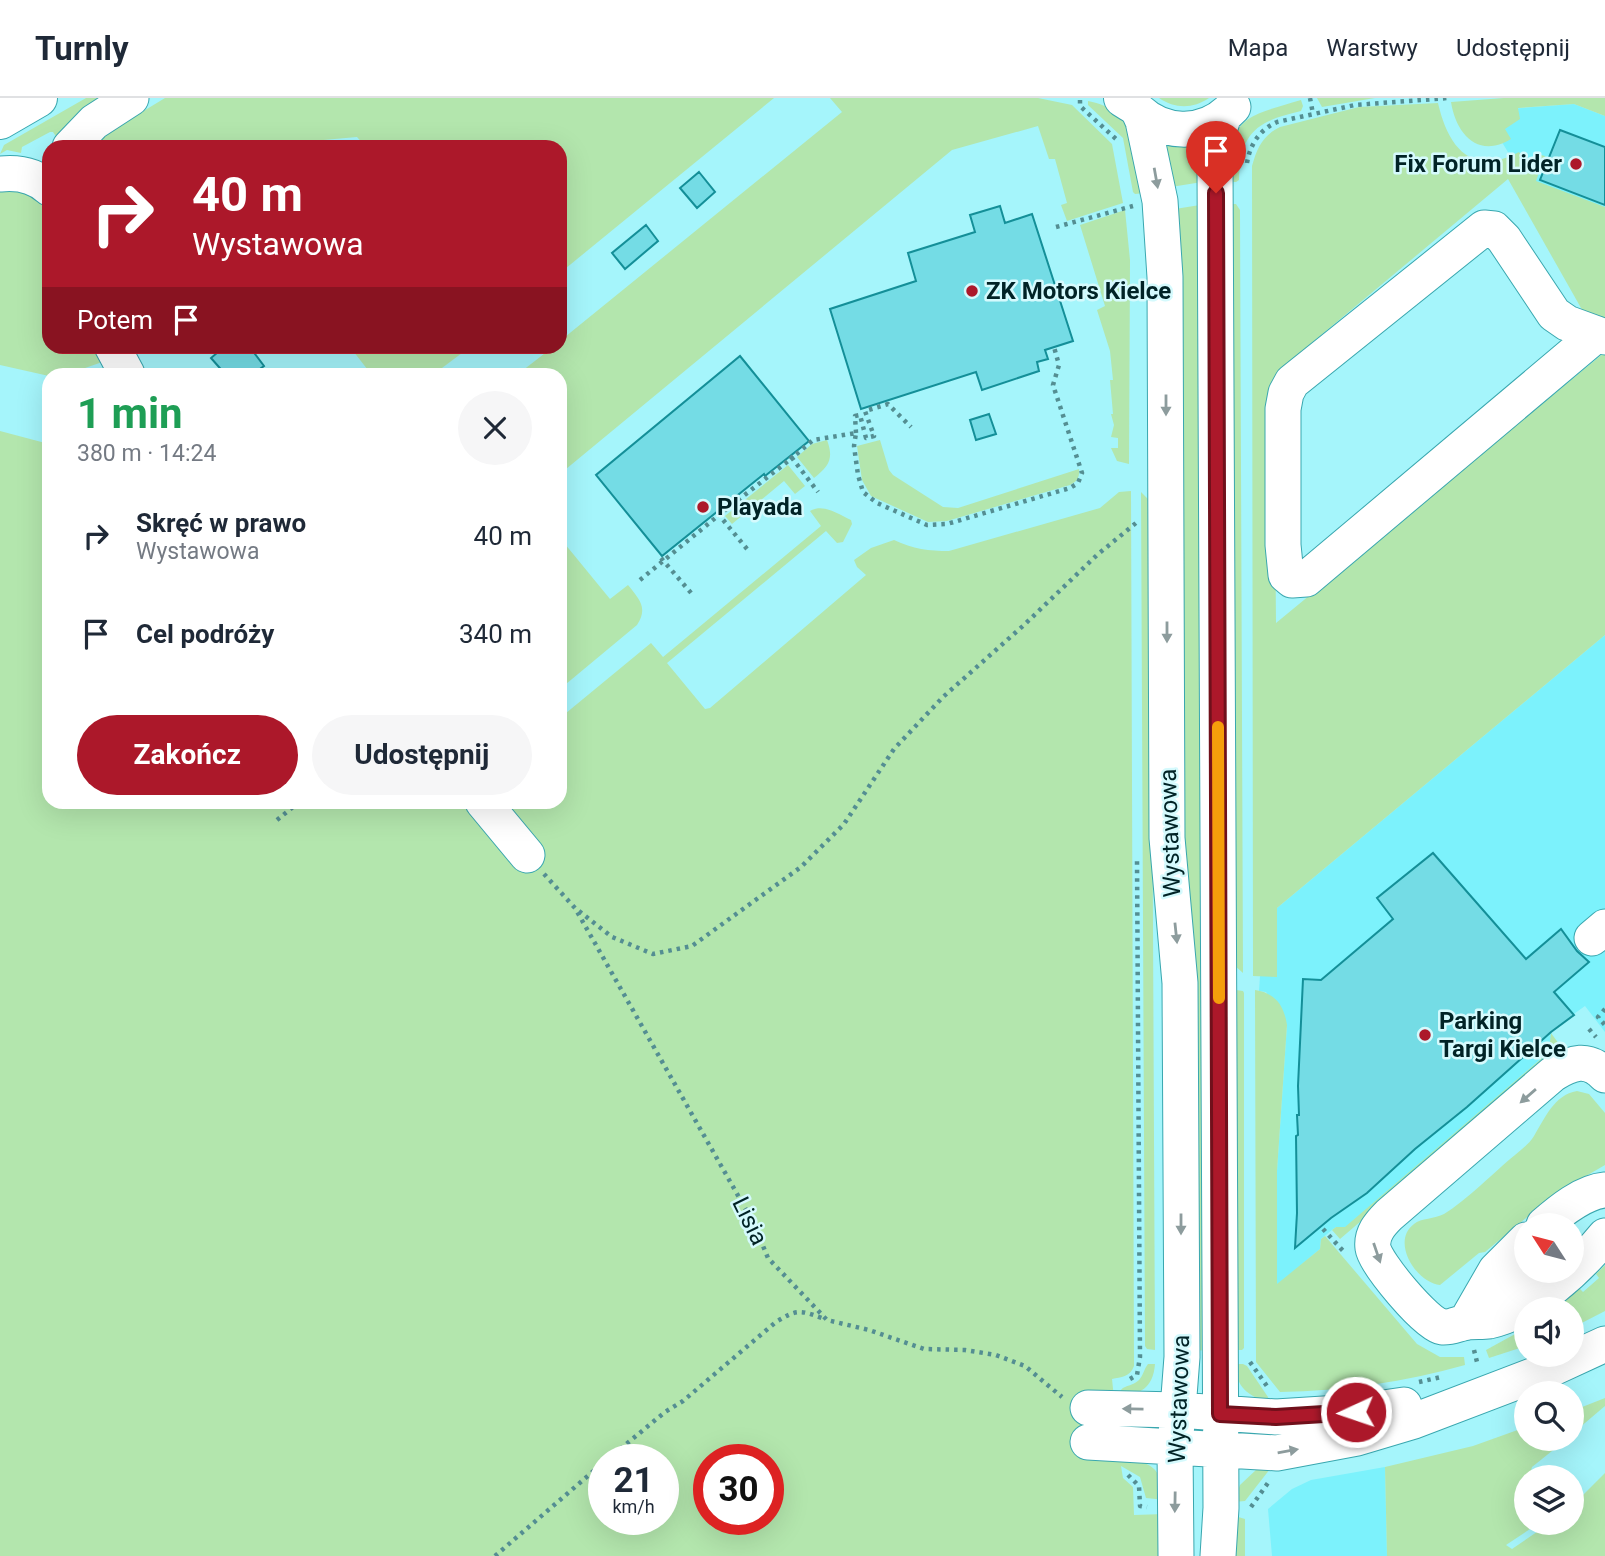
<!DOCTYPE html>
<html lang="pl">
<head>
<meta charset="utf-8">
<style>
  :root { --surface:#fff; --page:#f6f6f7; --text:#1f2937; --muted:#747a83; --line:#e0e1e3; --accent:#ac182a }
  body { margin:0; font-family:Roboto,sans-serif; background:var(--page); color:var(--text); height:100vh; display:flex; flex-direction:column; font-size:26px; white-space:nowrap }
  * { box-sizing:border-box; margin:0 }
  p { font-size:23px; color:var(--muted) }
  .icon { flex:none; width:38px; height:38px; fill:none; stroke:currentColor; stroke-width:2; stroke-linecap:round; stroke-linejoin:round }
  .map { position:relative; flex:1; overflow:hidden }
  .details { position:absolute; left:42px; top:270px; width:525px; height:441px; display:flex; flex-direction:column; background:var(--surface); border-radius:21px; box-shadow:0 7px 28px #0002 }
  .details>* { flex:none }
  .guide { position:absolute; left:42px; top:42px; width:525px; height:214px; border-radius:21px; box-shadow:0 7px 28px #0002; background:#ac182a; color:#fff; overflow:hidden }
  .needle { width:46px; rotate:306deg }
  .fabs { position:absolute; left:1514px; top:1115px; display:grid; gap:14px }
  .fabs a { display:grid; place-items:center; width:70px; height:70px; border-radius:50%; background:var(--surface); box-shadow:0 7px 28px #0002; font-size:35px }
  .speed { position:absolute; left:588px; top:1346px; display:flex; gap:14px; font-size:35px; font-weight:700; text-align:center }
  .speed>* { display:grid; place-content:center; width:91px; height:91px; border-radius:50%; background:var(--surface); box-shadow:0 7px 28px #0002; line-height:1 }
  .speed small { font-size:18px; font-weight:400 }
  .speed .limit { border:10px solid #d22; background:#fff; color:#111 }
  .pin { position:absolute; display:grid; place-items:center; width:60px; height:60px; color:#fff; margin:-72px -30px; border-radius:50% 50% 50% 0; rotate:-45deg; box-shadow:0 0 7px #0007 }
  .pin .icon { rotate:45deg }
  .me { position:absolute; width:77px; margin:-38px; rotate:267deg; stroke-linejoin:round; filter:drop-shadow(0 0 5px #0008) }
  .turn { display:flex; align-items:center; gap:24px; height:147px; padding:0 35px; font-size:32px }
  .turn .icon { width:91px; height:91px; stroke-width:2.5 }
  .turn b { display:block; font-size:49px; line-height:60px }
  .then { display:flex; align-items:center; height:66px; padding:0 35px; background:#0003; gap:14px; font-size:26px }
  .round { display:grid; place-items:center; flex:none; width:74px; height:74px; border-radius:37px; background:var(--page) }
  .summary { display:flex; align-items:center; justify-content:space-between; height:119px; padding:0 35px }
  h1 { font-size:42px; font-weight:700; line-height:52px; color:#1e9e55 }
  .primary-button { display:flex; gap:14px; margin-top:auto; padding:14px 35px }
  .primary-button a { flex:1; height:80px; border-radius:42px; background:var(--accent); color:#fff; font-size:28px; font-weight:700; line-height:80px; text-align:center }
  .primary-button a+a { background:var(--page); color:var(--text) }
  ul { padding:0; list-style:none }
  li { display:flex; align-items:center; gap:21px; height:98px; padding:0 35px }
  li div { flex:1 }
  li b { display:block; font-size:26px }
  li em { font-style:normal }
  header { display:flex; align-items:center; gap:42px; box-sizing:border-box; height:98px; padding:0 35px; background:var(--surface); border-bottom:2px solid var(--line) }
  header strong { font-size:33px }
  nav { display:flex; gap:38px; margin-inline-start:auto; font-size:24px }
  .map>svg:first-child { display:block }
  .built { fill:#7cf2fc }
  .green { fill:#b3e6ad; fill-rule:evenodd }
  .building { fill:#74dce5; stroke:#148f98; stroke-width:2 }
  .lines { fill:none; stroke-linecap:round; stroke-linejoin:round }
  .minor-casing { stroke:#39a7af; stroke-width:37 }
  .major-casing { stroke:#39a7af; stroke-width:40 }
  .path { stroke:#548e92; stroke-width:4.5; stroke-dasharray:3.5 5; stroke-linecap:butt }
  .minor { stroke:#fff; stroke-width:35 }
  .major { stroke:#fff; stroke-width:38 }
  .oneway { fill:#8d9c9d }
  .route-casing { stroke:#70101b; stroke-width:18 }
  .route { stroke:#ac182a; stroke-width:12 }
  .slow { stroke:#f59e0b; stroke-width:12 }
  .poi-dot { fill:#ac182a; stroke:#d5fafd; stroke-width:2.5 }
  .labels { text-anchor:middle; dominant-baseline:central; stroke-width:5; stroke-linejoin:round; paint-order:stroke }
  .poi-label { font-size:24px; font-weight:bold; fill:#012326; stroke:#d5fafd; text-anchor:start }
  .street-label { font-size:24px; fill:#012326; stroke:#d5fafd }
</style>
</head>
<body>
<header>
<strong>Turnly</strong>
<nav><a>Mapa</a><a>Warstwy</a><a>Udostępnij</a></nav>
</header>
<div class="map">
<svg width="1605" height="1458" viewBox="0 0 1605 1458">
  <rect width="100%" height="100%" fill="#a5f5fb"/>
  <path class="built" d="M1574 6 1605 18V121L1531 92 1483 13Z
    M1605 537V934L1585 908 1571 918 1552 934 1549 954 1345 1130 1336 1129 1332 1132 1321 1141 1320 1151 1277 1187V1073L1287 927 1266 894 1259 893 1260 878H1277V810Z
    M1385 1369 1387 1458H1272L1268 1411 1292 1391 1311 1382Z"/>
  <path class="green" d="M86 0H115L57 40 53 34H50L22 49 21 55 7 52 0 56 4 47Z
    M165 0H774L560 175V49H366L357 39 247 49H89L109 34Z
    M830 0H1038L1072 7 1112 46 1123 105 1067 123 1061 107 1067 105 1055 61H1049L1038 28 952 52 560 376V276H518L553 249 560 248V243L842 14Z
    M1159 0H1209C1193 11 1175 11 1159 0Z
    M1317 0H1375L1322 9Z
    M1504 0H1605V18L1574 6 1518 10 1520 21 1505 31 1511 41C1478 61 1456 36 1451 4Z
    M1301 2 1303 8 1301 13C1258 23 1240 33 1239 82L1236 84H1228C1229 18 1245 19 1301 2Z
    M1088 3C1136 12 1135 54 1145 95L1135 96 1133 94 1123 40 1088 7Z
    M1438 5C1448 49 1471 79 1519 54L1526 65 1541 57 1545 58 1536 83 1605 109V224L1585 217 1508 81 1278 273 1274 295 1276 525 1605 254V537L1277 810V879L1253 878 1252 68C1257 50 1263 37 1280 29L1359 9Z
    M1170 47 1198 48 1202 84 1171 89 1166 48Z
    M0 84 49 101V248L104 249 108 262 68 276H49V278L0 267Z
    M1229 106H1236L1240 112 1243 875 1234 867Z
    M1200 107 1205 1252 1196 1253 1184 782 1175 111Z
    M1125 112 1130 162 1129 366 1117 363 1111 350H1118V340L1111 339 1114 327 1111 316H1113L1110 282H1113L1110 253 1097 212 1105 208 1080 127Z
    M350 249H470L434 276H371Z
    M0 333 49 346V704H560V620L651 545 663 559 821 428 810 413C823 405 838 416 851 422L852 426 843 444 837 445 826 433 667 565 705 611 710 610 866 477 857 469 854 462 871 450 894 442C913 451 929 453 949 453L1100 410 1119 394 1131 393 1134 1268C1130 1279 1121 1279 1112 1281L1120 1358C1154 1367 1159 1366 1165 1402L1146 1400 1140 1379 1121 1368 1123 1380 1133 1389 1134 1417 1165 1416 1166 1458H0ZM604 1362H663V1421H604ZM709 1362H768V1421H709Z
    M827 342C834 361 829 368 814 380L797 359 812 346Z
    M880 342 889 372 893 377 943 409 958 410 1079 371C1080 379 1077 384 1070 387L947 423 928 424 871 398 862 382 857 348Z
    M788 367 805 388 795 396 784 383 732 426 725 418Z
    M1141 394 1151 404 1155 1252 1147 1251 1145 1248Z
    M560 440 610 501 628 487C640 502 648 510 637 527L560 591Z
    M1236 892 1243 893 1244 895V1250L1242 1252H1234Z
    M1255 892C1275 895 1284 907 1287 927L1277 1073V1186L1320 1151 1321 1141 1325 1138 1417 1246 1440 1259H1464L1465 1267C1405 1284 1343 1293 1280 1294L1256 1264Z
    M1551 935 1559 946V954L1340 1141 1332 1132 1336 1129H1345L1549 954Z
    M1577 993 1589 996 1605 1015V1067L1555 1096 1485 1154 1479 1155 1440 1187C1417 1185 1390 1144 1414 1126 1421 1120 1435 1121 1444 1116 1467 1102 1494 1074 1515 1057 1522 1051 1529 1046 1534 1038 1545 1020 1554 997 1577 993Z
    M1605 1167V1213L1572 1230V1211H1554L1579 1190 1583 1194 1599 1180 1596 1176Z
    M1526 1230V1248L1489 1260 1486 1252Z
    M1148 1266H1155C1153 1291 1140 1295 1119 1301 1119 1285 1129 1291 1139 1282 1143 1278 1144 1271 1148 1266Z
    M1234 1266H1243L1247 1268 1268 1299 1269 1305C1246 1296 1238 1291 1234 1266Z
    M1605 1300V1308L1572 1336V1313Z
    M1526 1329V1340L1567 1341 1532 1369 1529 1379H1526V1424L1539 1425 1506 1447 1512 1451 1550 1425 1572 1424V1408L1605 1375V1458H1387L1385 1369 1473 1348Z
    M1257 1371H1270L1245 1403 1234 1404 1240 1387Z
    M1235 1418 1245 1421V1458H1235Z"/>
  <path class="building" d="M1560 32 1605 49V107L1540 82Z
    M699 74 715 94 697 110 680 90Z
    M1000 108 1005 125 1032 116 1073 243 1045 252 1048 261 1037 264 1039 273 982 292 976 274 861 311 830 211 916 183 908 155 975 134 970 117Z
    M646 127 658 143 625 171 612 155Z
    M225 248H249L264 268 253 276H225L211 260Z
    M740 258 809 343 765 378 764 376 662 458 596 377Z
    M989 316 996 336 976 342 970 322Z
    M1433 755 1526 861 1561 831 1577 853 1589 864 1554 894 1574 917 1551 934 1467 1009 1415 1051 1367 1095 1331 1120 1295 1150 1297 1115 1296 1038 1298 1037 1297 1017H1299L1298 988 1303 881 1321 882 1393 821 1377 800Z"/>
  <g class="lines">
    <defs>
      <path id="minor" d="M1132 6C1159 38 1204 40 1233 9
        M1139 14 1143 23 1160 103 1165 179 1167 740 1180 885 1182 1259 1175 1350 1176 1458
        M70 49 94 24 131 0
        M0 76C18 74 35 77 49 90
        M1597 236 1306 481 1292 482 1286 477 1283 447V311L1286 295 1292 284 1484 130 1494 131 1504 141 1554 216 1567 225 1605 239
        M112 248 127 276
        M483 704 527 757
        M1592 840 1605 829
        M1605 977C1588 959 1572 964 1553 976L1389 1117C1380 1126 1371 1136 1373 1150 1375 1165 1427 1227 1442 1229 1451 1230 1459 1225 1468 1224 1475 1223 1482 1224 1489 1223 1532 1214 1578 1171 1605 1138
        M1544 1127C1560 1113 1583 1094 1605 1092
        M1489 1208 1532 1172
        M1466 1224 1496 1172 1526 1142
        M1088 1310 1178 1312 1276 1319 1356 1314 1404 1307
        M1088 1344 1277 1355 1357 1340 1414 1323 1553 1270 1605 1246
        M1218 1458 1221 1410 1215 68V45L1224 17"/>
      <path id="major" d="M1123 0 1131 5
        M0 22 38 0"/>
    </defs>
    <use href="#minor" class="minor-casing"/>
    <use href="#major" class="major-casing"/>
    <path class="path" d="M1310 0 1313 16
      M1080 2V8L1116 41
      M1247 65C1250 47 1259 32 1277 24L1355 7 1448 0
      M1056 129 1133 108
      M856 335 855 318 860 317 866 340 874 338 865 313 888 306 911 329
      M790 358 792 360 813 342 856 335 854 348 858 377 863 394 868 398 877 405 927 427 947 426 1070 390 1078 385 1082 375 1053 287 1059 267 1054 249
      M747 451 719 417 792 360 818 394
      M661 460 692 496
      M640 482 719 417
      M277 722 299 704
      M544 776 575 810 753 1124 768 1160 827 1222 869 1232 924 1251 965 1252 996 1257 1025 1268 1062 1299
      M579 813 612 839 653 856 692 848 801 769 844 726 894 651 943 599 1024 527 1097 457 1136 425
      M1605 911 1598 919 1605 927
      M1589 931 1596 939
      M1323 1131 1345 1155
      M1474 1252 1478 1268
      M1250 1264 1269 1291
      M1130 1281 1137 1277 1140 1259 1137 762
      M1419 1284 1441 1279
      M607 1362 665 1314 683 1303 776 1224C797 1211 800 1212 822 1220
      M1128 1377 1139 1388 1140 1408 1147 1409
      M1251 1409 1270 1382
      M495 1458 604 1364"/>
    <use href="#minor" class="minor"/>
    <use href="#major" class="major"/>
  </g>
  <defs><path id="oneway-solid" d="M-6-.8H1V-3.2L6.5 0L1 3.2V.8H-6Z" transform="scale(1.75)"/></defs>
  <g class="oneway">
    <use href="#oneway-solid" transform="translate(1156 80) rotate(80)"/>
    <use href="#oneway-solid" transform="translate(1166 307) rotate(90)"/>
    <use href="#oneway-solid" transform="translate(1167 534) rotate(90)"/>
    <use href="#oneway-solid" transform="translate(1176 835) rotate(84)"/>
    <use href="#oneway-solid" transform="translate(1528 998) rotate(139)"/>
    <use href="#oneway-solid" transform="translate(1181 1126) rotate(90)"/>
    <use href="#oneway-solid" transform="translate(1377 1155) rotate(71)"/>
    <use href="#oneway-solid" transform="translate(1133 1311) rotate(-179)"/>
    <use href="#oneway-solid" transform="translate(1288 1353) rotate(-10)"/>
    <use href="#oneway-solid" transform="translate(1175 1404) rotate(91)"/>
  </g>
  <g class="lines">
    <defs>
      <path id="route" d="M1216 95 1220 1316 1276 1319 1356 1314"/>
    </defs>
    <use href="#route" class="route-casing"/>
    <use href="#route" class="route"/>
    <path class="slow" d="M1218 629 1219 900"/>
  </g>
  <g class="poi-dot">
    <circle cx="1576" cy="66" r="7"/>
    <circle cx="972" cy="193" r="7"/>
    <circle cx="703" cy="409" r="7"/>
    <circle cx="1425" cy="937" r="7"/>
  </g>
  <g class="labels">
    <g class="poi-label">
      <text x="1562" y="66" text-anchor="end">Fix Forum Lider</text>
      <text x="986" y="193">ZK Motors Kielce</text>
      <text x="717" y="409">Playada</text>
      <text x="1439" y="923">Parking<tspan x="1439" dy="28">Targi Kielce</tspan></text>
    </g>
    <g class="street-label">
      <text transform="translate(1170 735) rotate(-92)">Wystawowa</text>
      <text transform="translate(750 1123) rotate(64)">Lisia</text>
      <text transform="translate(1179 1301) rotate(-88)">Wystawowa</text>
    </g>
  </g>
</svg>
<div class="fabs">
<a><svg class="needle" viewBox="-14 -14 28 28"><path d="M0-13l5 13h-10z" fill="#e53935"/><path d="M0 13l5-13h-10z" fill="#747a83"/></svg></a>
<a><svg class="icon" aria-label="sound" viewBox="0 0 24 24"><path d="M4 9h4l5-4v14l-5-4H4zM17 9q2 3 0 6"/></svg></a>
<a><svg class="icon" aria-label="search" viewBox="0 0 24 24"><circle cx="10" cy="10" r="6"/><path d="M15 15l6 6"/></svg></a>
<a><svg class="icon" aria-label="layers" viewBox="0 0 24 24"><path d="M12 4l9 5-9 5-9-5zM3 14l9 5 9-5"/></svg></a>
</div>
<div class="speed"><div>21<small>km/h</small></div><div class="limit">30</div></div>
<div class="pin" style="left:1216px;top:95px;background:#d93025"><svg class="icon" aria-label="arrive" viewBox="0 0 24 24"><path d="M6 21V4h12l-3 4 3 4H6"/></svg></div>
<svg class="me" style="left:1356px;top:1314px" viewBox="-20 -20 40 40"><circle r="17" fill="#ac182a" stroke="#fff" stroke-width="3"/><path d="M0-11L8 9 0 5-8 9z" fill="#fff"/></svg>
<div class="guide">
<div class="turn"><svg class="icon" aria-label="right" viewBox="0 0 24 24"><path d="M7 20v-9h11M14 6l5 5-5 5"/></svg><div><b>40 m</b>Wystawowa</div></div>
<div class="then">Potem<svg class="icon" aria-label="arrive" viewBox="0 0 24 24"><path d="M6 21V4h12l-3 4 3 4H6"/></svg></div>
</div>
<section class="details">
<div class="summary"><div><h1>1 min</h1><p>380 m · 14:24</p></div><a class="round"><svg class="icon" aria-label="close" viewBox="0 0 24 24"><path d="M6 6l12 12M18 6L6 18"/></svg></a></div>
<ul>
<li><svg class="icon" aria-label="right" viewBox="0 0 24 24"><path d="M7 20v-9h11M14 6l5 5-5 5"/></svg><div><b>Skręć w prawo</b><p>Wystawowa</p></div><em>40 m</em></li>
<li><svg class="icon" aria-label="arrive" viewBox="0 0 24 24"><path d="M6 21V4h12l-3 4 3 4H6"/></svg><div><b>Cel podróży</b></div><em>340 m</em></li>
</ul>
<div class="primary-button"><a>Zakończ</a><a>Udostępnij</a></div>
</section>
</div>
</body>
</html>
